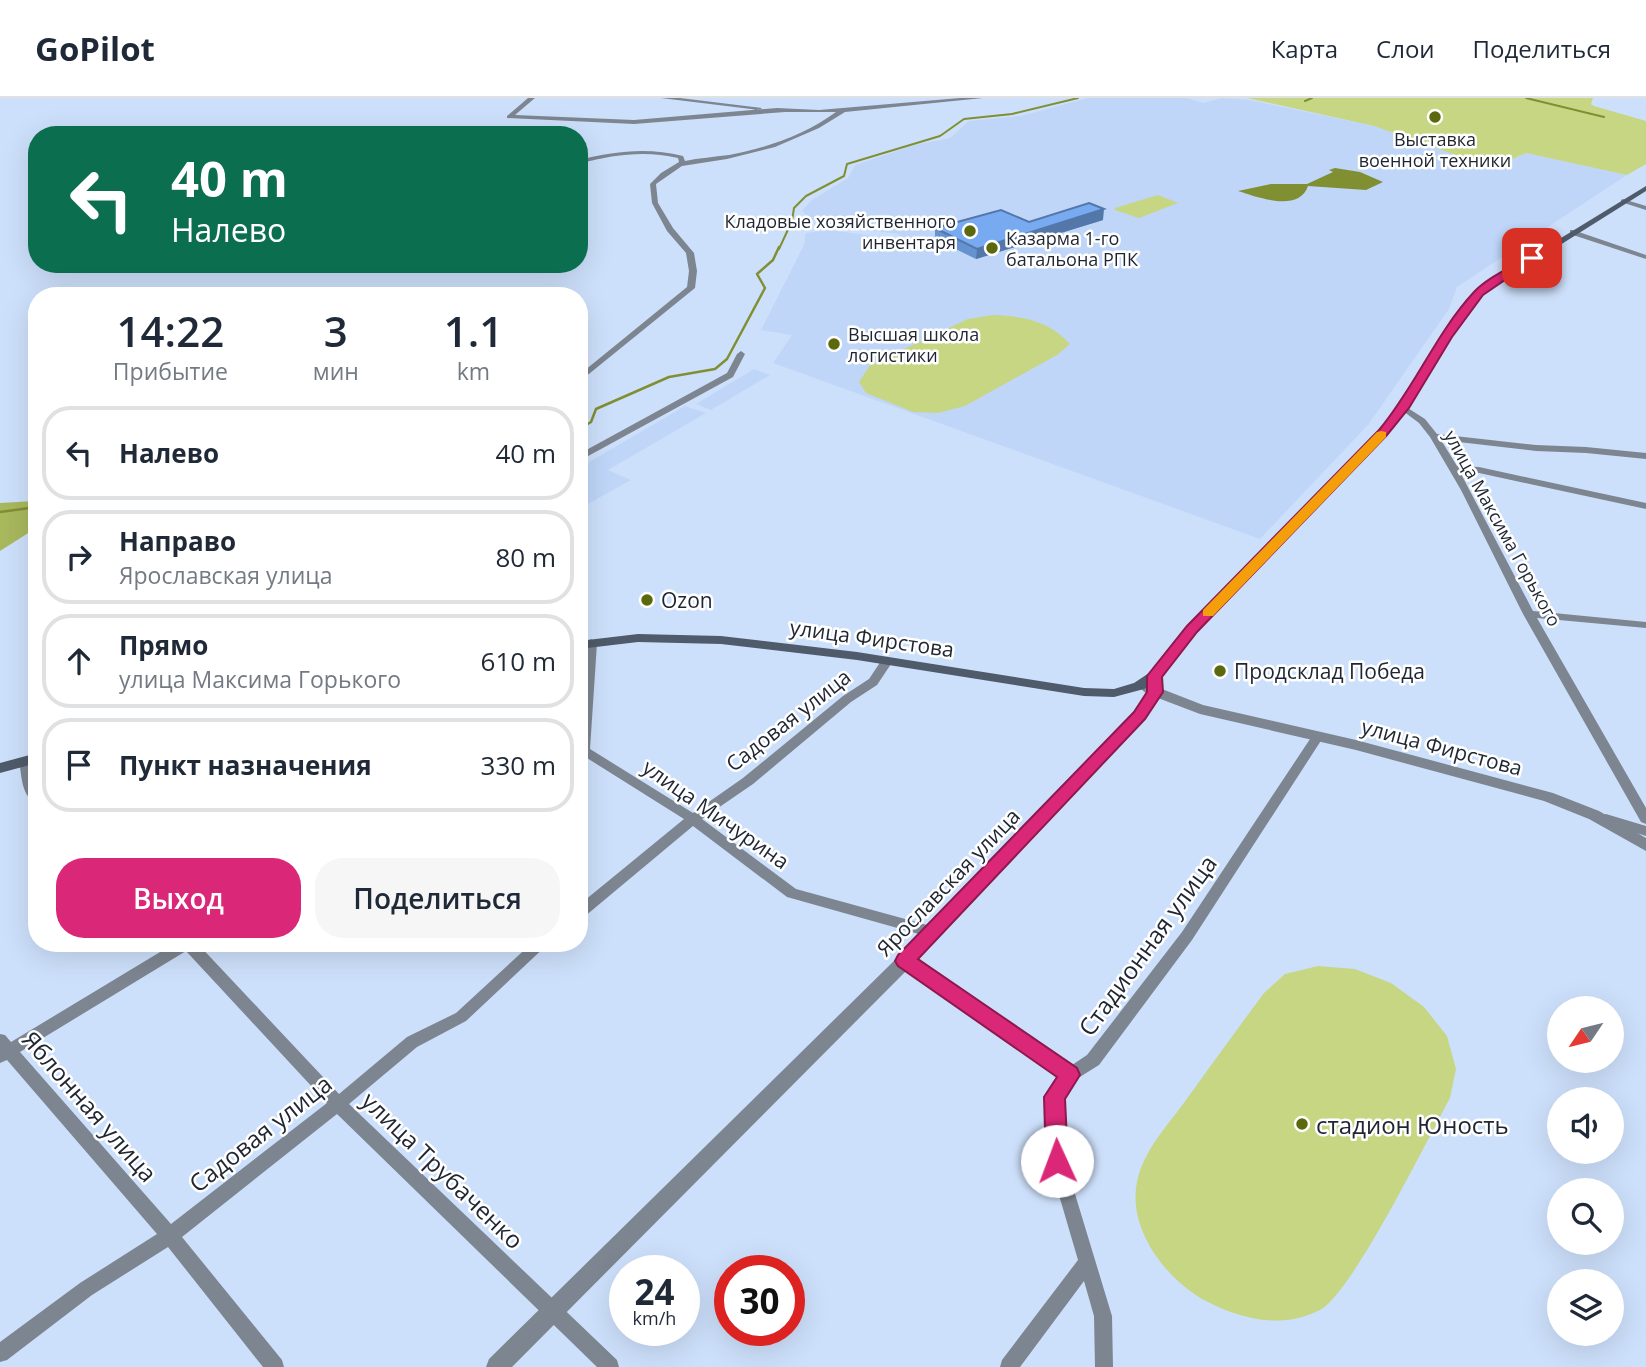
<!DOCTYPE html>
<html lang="ru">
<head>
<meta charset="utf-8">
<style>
  :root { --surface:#fff; --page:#f6f6f7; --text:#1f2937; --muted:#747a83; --line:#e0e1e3; --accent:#db2777 }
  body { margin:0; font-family:"Open Sans",sans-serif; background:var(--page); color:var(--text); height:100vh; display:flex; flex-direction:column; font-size:26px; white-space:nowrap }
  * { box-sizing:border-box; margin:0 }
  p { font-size:23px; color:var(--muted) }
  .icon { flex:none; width:38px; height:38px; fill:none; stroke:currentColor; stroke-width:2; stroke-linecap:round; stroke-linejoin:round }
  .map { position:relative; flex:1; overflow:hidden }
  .sheet { position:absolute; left:28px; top:189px; width:560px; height:665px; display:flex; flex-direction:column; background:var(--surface); border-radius:28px; box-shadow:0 7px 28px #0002 }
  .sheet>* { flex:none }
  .top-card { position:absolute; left:28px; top:28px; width:560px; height:147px; border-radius:28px; box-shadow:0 7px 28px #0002; background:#0b6e4f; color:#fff; overflow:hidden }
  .needle { width:46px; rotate:235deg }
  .tools { position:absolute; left:1547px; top:898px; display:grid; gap:14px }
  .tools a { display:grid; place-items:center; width:77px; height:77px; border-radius:50%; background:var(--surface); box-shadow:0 7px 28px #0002; font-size:35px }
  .speed { position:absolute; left:609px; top:1157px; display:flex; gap:14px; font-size:35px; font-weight:700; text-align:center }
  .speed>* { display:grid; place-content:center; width:91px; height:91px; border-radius:50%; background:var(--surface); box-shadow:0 7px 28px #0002; line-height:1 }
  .speed small { font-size:18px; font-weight:400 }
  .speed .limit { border:10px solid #d22; background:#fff; color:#111 }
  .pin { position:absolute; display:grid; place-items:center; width:60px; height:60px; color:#fff; margin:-30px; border-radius:14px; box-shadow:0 4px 10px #0006 }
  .me { position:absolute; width:77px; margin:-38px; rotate:358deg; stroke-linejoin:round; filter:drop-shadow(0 0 5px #0008) }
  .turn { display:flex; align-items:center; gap:24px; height:147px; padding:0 28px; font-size:32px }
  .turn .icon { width:91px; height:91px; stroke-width:2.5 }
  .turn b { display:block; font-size:49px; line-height:60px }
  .eta { display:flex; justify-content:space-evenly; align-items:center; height:119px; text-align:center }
  .eta b { font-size:42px; font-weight:600; line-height:49px }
  .cta { display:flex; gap:14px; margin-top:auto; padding:14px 28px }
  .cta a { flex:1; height:80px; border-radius:28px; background:var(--accent); color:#fff; font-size:28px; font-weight:600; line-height:80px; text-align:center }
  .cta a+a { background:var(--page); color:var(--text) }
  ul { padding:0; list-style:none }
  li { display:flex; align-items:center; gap:21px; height:94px; margin:0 14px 10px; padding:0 14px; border:4px solid var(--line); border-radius:28px }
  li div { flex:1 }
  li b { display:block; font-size:26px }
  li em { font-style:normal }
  header { display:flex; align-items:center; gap:42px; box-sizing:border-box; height:98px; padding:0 35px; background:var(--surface); border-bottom:2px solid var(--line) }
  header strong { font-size:33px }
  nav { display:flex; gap:38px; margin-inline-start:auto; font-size:24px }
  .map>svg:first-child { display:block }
  .built { fill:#bfd6f8 }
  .green { fill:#c6d683 }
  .forest { fill:#a8b85d }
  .water { fill:#818f33 }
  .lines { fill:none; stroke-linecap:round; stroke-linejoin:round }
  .stream-far1 { stroke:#818f33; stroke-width:2 }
  .stream { stroke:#818f33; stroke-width:2.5 }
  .minor { fill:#7d8590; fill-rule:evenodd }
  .tertiary { fill:#7d8590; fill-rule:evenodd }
  .secondary { fill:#4f5b6a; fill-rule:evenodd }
  .wall { fill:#6792d0 }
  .shaded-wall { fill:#5477a9 }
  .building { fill:#78aaf2; stroke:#5477a9; stroke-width:2 }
  .route { fill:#db2777; stroke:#8e194d; stroke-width:2 }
  .slow { fill:#f59e0b }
  .poi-dot { fill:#5c680e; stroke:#fff; stroke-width:2.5 }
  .labels { text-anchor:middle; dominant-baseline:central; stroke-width:5; stroke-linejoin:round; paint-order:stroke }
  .far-poi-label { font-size:18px; fill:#1f2631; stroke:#fff; text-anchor:start }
  .far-street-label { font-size:18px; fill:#1f2631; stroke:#fff }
  .poi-label { font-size:21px; fill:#1f2631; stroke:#fff; text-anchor:start }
  .street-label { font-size:21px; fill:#1f2631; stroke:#fff }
  .near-street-label { font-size:24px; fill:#1f2631; stroke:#fff }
  .near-poi-label { font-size:24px; fill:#1f2631; stroke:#fff; text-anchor:start }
</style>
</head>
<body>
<header>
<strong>GoPilot</strong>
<nav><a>Карта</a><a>Слои</a><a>Поделиться</a></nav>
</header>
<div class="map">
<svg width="1646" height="1269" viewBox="0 0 1646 1269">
  <rect width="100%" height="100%" fill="#cde0fb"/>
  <path class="built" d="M1088 0H1187L1203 5 1222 0 1249 2 1374 28 1492 70 1526 55 1627 77 1457 189 1449 211 1368 327 1260 441 773 265 792 237 761 232 804 147 806 135 828 132 898 141 899 136 824 126 809 121 802 112 812 102 848 80 855 67 915 47 950 40 969 23 1021 18Z
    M754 271 770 277 711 312 696 306Z
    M685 308 706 315 608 372 631 382 579 411V370Z"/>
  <path class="green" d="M1247 0H1593L1591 6 1594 8 1646 23V66L1627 77 1526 55 1492 70 1374 28Z
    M1158 97 1178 105 1139 120 1115 112V110Z
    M993 217C1023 218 1050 223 1070 246L1057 257 965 308 938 315 913 314 866 295 859 284 870 267 968 221Z
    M1318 868 1355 871 1391 885 1424 909 1447 938 1456 971 1450 1000C1428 1040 1353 1194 1320 1212 1283 1231 1243 1222 1208 1204 1168 1184 1127 1132 1137 1084 1143 1053 1168 1027 1186 1002 1212 966 1238 930 1264 895L1285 876Z"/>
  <path class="forest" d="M34 403 37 408 33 432 0 453V405Z"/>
  <path class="water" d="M1335 70 1360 74 1383 84 1366 92 1308 88C1299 115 1257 99 1238 93L1271 86H1307L1333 74 1329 72Z"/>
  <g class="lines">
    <path class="stream-far1" d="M1526 0 1604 19
      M1305 3 1312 0
      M779 151 792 123 794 110 806 98 844 78 847 66 940 38 964 21 1012 16 1078 0"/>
    <path class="stream" d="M579 331 591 324 596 311 669 279 715 271 727 261 765 190 757 176 773 162 779 149
      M0 414 37 409"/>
    <path class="minor" d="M528 0H535L515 17 634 22 777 10 819 12 960 0H983L845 14 819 30 775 49 727 61 682 68 656 86 658 105 673 130 694 155 697 173 695 190 579 284V277L687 189 689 173 686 155 667 133 652 105 650 86 661 75 679 64 678 60C645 52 613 57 581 65L579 62C615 53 648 49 683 58L685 63C699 60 714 59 729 57 766 50 805 37 836 14H785L634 26 507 20V18Z
      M661 0H680L762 10 759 12Z
      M1623 101 1646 108V112L1621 104V102Z
      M1573 132 1646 157V161L1570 136V132Z
      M741 253 745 256 733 279 579 363V356L727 275 737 256Z
      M1403 307 1425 321 1437 336 1536 347 1586 349 1646 355V361L1586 355 1536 353 1441 342 1457 368 1479 369 1646 405V411L1479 375 1460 374 1533 513 1646 524V530L1537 520 1646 710V726L1641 724 1523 516 1461 392 1430 339 1419 325 1399 310Z
      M591 541 597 545 590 651 693 715 743 680 843 598 869 581 883 560H891L893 563 877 587 851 604 753 686 702 721 796 791 938 830 940 834 938 838 933 840 787 799 693 728 584 819 579 820V807L684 721 579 655 585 545Z
      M1318 634 1324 638 1192 842 1099 967 1075 982 1063 1000 1065 1063 1112 1218 1113 1269H1095L1094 1218 1084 1183 1020 1269H1000L1002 1262 1078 1162 1049 1063 1047 999 1059 979 900 867 898 863 900 859 905 857 910 859 1069 969 1087 957 1182 834 1314 635Z
      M25 659 31 663 37 688V705C21 699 22 678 19 663Z
      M1606 716 1646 728V738L1601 724 1599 721 1601 718Z
      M175 845H197L339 996 407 939 456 915 532 845H549L466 923 417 949 349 1006 617 1262 619 1269H597L337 1016 182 1139 282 1262 284 1269H263L168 1149 92 1197 7 1262 0 1264V1244L80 1185 157 1136 7 962 0 965V936L5 937 11 944ZM186 853 327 1005 171 1126 20 954Z"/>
    <path class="tertiary" d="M1154 574 1161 578 1162 591 1203 607 1356 642 1553 695 1599 713 1646 740V753L1589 721 1544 703 1356 652 1200 616 1158 600 1144 621 911 868 512 1269H486L489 1261 899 858 1134 615 1147 596 1141 591 1148 587 1147 578Z"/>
    <path class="secondary" d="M1646 88V93L1482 196 1451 239 1408 310 1387 337 1197 534 1159 581 1144 591 1114 599 1084 598 857 562 721 546 638 544 579 551V543L638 536 721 538 857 554 1084 590 1114 591 1134 585 1149 575 1187 528 1379 333 1399 309 1442 239 1476 192Z
      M37 655V665L0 675V665Z"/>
  </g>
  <path class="wall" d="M1103 122 976 161 935 141V130L1029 124Z"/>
  <path class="shaded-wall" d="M1104 111 1103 122 976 161 977 151Z"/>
  <path class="building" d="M1089 105 1104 111 977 151 935 130 1001 112 1029 124Z"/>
  <path class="route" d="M1529 158 1537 160 1483 197 1452 239 1409 310 1387 337 1197 534 1162 579 1163 594 1145 621 918 861 1077 970 1080 977 1065 1001 1068 1063 1065 1070 1057 1072 1049 1070 1046 1063 1044 999 1057 979 898 868 895 863 898 857 1134 614 1147 594V578L1187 528 1379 332C1415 289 1436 235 1474 194 1488 179 1512 169 1529 158Z"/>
  <path class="slow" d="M1381 333 1386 334V339L1213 518H1203V512L1377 334Z"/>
  <g class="poi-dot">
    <circle cx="1435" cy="19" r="7"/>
    <circle cx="970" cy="133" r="7"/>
    <circle cx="992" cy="150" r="7"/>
    <circle cx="834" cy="246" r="7"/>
    <circle cx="647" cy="502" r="7"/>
    <circle cx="1220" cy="573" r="7"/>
    <circle cx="1302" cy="1026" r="7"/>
  </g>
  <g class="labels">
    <g class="far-poi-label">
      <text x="1435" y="41" text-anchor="middle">Выставка<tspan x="1435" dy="21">военной техники</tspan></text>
      <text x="956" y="123" text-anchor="end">Кладовые хозяйственного<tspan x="956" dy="21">инвентаря</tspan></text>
      <text x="1006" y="140">Казарма 1-го<tspan x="1006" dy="21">батальона РПК</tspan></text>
      <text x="848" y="236">Высшая школа<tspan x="848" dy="21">логистики</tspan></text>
    </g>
    <g class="far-street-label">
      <text transform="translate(1503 430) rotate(61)">улица Максима Горького</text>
    </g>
    <g class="poi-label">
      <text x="661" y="502">Ozon</text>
      <text x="1234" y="573">Продсклад Победа</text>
    </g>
    <g class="street-label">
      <text transform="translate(872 540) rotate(8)">улица Фирстова</text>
      <text transform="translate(788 622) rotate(-38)">Садовая улица</text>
      <text transform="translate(1442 649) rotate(15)">улица Фирстова</text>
      <text transform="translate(716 716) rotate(35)">улица Мичурина</text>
      <text transform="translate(948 784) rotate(-46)">Ярославская улица</text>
    </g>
    <g class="near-street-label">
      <text transform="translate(1147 847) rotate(-54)">Стадионная улица</text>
      <text transform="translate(90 1008) rotate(49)">Яблонная улица</text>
      <text transform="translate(260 1035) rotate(-38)">Садовая улица</text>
      <text transform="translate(443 1072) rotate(44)">улица Трубаченко</text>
    </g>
    <g class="near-poi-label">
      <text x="1316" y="1026">стадион Юность</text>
    </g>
  </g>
</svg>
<div class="tools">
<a><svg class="needle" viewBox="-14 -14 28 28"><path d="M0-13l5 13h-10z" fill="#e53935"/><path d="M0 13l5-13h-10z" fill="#747a83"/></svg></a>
<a><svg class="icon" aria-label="sound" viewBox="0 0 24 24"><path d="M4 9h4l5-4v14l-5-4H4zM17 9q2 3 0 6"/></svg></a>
<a><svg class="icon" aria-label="search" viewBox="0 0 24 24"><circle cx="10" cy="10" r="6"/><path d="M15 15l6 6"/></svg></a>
<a><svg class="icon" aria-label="layers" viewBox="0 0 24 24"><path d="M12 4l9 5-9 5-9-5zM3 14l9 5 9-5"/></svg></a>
</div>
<div class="speed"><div>24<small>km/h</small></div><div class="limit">30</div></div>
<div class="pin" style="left:1532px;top:160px;background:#d93025"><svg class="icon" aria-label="arrive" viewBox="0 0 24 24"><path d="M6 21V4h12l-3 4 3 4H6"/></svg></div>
<svg class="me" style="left:1057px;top:1063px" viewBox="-20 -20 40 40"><circle r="19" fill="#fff"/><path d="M0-13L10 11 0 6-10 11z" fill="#db2777"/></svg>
<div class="top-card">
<div class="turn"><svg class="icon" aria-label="left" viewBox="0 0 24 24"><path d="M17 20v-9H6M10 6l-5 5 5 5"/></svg><div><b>40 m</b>Налево</div></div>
</div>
<section class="sheet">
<div class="eta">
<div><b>14:22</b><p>Прибытие</p></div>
<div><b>3</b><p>мин</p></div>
<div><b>1.1</b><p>km</p></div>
</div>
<ul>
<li><svg class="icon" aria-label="left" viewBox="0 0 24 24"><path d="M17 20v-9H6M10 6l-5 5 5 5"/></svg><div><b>Налево</b></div><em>40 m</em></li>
<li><svg class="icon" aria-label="right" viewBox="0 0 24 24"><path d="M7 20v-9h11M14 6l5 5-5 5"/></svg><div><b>Направо</b><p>Ярославская улица</p></div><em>80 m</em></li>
<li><svg class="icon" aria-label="ahead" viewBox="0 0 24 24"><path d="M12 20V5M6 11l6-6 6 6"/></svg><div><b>Прямо</b><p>улица Максима Горького</p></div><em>610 m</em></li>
<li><svg class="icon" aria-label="arrive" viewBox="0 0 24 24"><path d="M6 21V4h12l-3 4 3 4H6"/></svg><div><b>Пункт назначения</b></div><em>330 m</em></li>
</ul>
<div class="cta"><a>Выход</a><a>Поделиться</a></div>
</section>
</div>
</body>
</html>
